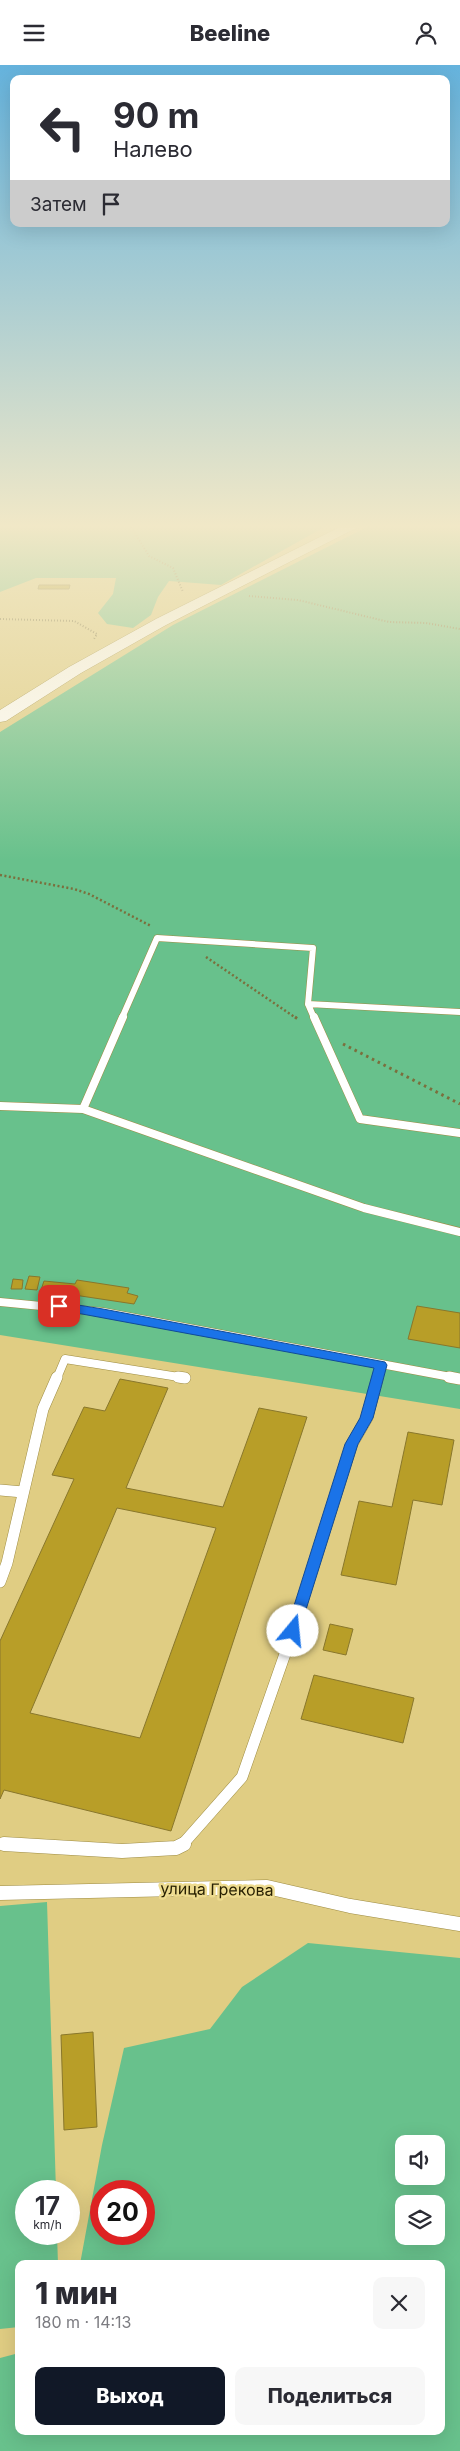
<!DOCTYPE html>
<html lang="ru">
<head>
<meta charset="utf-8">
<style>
  :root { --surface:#fff; --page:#f7f7f7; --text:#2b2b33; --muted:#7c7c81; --accent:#111827 }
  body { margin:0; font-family:Inter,sans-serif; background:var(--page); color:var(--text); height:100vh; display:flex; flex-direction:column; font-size:19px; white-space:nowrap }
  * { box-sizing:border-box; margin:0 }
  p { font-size:16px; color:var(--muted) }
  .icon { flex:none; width:28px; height:28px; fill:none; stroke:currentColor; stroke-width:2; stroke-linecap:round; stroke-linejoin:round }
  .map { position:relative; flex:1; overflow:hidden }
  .drawer { position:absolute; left:15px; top:2195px; width:430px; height:175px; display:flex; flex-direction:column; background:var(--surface); border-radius:10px; box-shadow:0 5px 20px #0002 }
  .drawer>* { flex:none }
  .top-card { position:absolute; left:10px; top:10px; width:440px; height:152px; border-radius:10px; box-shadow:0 5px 20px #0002; background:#fff; color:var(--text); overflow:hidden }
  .tools { position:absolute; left:395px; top:2070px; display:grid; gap:10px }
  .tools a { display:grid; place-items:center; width:50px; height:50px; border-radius:10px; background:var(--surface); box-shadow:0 5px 20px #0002; font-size:25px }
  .speed { position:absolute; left:15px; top:2115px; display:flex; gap:10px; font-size:25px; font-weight:700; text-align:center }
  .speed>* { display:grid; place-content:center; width:65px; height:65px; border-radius:50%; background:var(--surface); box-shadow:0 5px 20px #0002; line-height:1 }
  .speed small { font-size:12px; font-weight:400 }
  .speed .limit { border:8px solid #d22; background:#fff; color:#111 }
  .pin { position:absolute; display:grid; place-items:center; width:42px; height:42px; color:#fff; margin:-21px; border-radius:10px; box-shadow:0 2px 8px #0006 }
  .me { position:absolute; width:55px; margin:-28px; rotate:17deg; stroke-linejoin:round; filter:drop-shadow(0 0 4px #0008) }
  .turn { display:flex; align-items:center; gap:18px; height:105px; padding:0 20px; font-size:22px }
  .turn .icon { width:65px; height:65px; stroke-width:2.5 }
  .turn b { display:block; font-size:35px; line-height:42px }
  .then { display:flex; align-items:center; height:48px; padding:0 20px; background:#0003; gap:10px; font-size:19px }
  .round { display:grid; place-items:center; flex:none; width:52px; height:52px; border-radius:10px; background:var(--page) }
  .summary { display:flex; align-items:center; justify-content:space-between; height:85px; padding:0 20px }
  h1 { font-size:30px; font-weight:800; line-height:38px }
  .cta { display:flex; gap:10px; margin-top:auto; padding:10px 20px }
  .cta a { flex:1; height:58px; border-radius:10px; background:var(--accent); color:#fff; font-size:20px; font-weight:800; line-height:58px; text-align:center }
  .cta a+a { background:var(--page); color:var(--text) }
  header { display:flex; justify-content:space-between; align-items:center; height:65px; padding:0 20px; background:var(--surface); font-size:22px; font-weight:800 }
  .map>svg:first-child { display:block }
  .green { fill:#68c18c; fill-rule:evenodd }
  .building { fill:#b89e28; stroke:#89772c; fill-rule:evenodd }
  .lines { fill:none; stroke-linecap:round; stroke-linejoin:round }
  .service-far3-casing { stroke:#9e8c42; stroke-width:7 }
  .service-far2-casing { stroke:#9e8c42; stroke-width:9 }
  .service-far1-casing { stroke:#9e8c42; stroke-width:12 }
  .service-casing { stroke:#9e8c42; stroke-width:15 }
  .primary-casing { stroke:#9e8c42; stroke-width:1 }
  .path-far2 { stroke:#7b6f3d; stroke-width:2; stroke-dasharray:1 2; stroke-linecap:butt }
  .path-far1 { stroke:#7b6f3d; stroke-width:2.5; stroke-dasharray:2 2.5; stroke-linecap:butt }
  .path { stroke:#7b6f3d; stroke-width:3; stroke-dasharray:2.5 4; stroke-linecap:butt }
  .service-far3 { stroke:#fff; stroke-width:6 }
  .service-far2 { stroke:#fff; stroke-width:8 }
  .service-far1 { stroke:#fff; stroke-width:11 }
  .service { stroke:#fff; stroke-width:14 }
  .primary { fill:#fff; fill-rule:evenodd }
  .route { fill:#1a73e8; stroke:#114b97 }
  .labels { text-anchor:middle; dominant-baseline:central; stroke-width:5; stroke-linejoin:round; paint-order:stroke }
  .near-street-label { font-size:16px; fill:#261f01; stroke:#eddb8f }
</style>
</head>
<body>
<header><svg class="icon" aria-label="menu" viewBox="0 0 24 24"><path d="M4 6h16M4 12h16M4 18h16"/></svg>Beeline<svg class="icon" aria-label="person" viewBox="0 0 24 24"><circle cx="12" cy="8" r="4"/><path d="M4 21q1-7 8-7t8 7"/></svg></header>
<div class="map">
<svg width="460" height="2386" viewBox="0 0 460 2386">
  <rect width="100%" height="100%" fill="#e0cd83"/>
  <path class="green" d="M0 460H328L221 520 169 516 158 532 151 550 133 563 107 559 98 548 113 529 116 513H36L0 527Z
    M371 460H460V1344L0 1270V667L173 560Z
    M47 1837 56 2126H26V2169H57L58 2199H19V2262L0 2264V1841Z
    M308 1878 460 1893V2386H0V2293L19 2288V2366H441V2199H80L102 2080 124 1983 210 1964 242 1922ZM404 2079H436V2111H404ZM144 2126V2169H101V2126ZM404 2139H436V2171H404Z"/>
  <path class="building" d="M39 520H70L69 524H38Z
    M29 1211 40 1212 37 1225 25 1224Z
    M13 1214 23 1215 22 1224H11Z
    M77 1215 129 1223 127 1228 138 1231 134 1239 41 1225 44 1216 75 1219Z
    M417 1241 460 1248V1283L408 1274Z
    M120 1314 168 1323 126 1423 223 1442 259 1343 307 1352 171 1766 4 1725 0 1734V1576L74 1414 52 1410 84 1342 105 1346ZM117 1443 216 1463 140 1673 30 1648Z
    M408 1367 454 1375 442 1440 413 1435 396 1520 341 1510 359 1436 392 1442Z
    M330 1559 353 1564 346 1590 323 1585Z
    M314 1610 414 1633 403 1678 301 1654Z
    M93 1967 97 2062 64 2065 61 1970Z"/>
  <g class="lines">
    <defs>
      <path id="service-far3" d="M308 939 460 947
        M122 953 157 873 313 883 308 939 314 953"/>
      <path id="service-far2" d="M123 952 83 1044 364 1143 460 1167
        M314 952 360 1054 460 1068
        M0 1041 83 1044
        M0 1237 103 1247 456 1313
        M57 1313 65 1294 185 1313
        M378 1313 381 1300"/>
      <path id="service-far1" d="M178 1312 185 1313
        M449 1312 460 1314
        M0 1425 23 1427
        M0 1517 7 1498 43 1344 57 1312
        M0 1779 26 1780
        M182 1780 242 1712 293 1566 352 1379 367 1353 378 1312"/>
      <path id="service" d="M4 1779 122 1786 176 1783 184 1779
        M0 1828 267 1822 350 1841 460 1859"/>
      <path id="primary" d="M344 460H362L166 560 81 608 6 656 0 657V645L69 602 156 554Z"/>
    </defs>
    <use href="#service-far3" class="service-far3-casing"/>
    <use href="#service-far2" class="service-far2-casing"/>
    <use href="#service-far1" class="service-far1-casing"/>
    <use href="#service" class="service-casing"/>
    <use href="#primary" class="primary-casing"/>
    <path class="path-far2" d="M130 460 149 491 173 503 183 527
      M249 531 298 535 389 557 426 558 460 564
      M0 554 74 556 97 569 94 574"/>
    <path class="path-far1" d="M0 810 74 824 89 829 151 861
      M206 892 296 953"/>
    <path class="path" d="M295 952 298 954
      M343 979 460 1039"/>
    <use href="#service-far3" class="service-far3"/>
    <use href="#service-far2" class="service-far2"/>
    <use href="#service-far1" class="service-far1"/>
    <use href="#service" class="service"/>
    <use href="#primary" class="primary"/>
  </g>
  <linearGradient id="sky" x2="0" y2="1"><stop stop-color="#65b3dd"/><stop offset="0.58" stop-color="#f1e8c7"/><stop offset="1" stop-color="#f1e8c7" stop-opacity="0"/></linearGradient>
  <rect width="460" height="795" fill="url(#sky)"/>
  <path class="route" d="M59 1237 103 1244 385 1297 387 1300 373 1353 358 1379 298 1570H288L286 1566 345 1379 360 1353 374 1303 55 1244 53 1241Z"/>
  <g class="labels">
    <g class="near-street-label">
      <text transform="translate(217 1824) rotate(1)">улица Грекова</text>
    </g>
  </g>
</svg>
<div class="tools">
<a><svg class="icon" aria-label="sound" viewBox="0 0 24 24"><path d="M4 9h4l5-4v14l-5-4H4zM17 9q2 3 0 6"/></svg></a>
<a><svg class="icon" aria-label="layers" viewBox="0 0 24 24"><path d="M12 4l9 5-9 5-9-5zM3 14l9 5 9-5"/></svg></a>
</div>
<div class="speed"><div>17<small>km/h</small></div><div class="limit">20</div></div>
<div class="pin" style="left:59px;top:1241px;background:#d93025"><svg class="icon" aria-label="arrive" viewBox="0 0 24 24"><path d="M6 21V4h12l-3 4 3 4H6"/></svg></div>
<svg class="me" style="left:293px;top:1566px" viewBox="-20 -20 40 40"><circle r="19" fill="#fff"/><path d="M0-13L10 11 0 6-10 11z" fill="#1a73e8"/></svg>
<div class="top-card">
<div class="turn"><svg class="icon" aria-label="left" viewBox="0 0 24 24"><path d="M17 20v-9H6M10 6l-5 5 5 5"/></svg><div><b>90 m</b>Налево</div></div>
<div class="then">Затем<svg class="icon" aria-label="arrive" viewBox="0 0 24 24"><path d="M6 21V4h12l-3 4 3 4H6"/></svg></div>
</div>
<section class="drawer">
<div class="summary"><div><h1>1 мин</h1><p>180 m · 14:13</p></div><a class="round"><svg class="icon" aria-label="close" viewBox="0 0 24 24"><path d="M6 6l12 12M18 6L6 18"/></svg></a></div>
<div class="cta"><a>Выход</a><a>Поделиться</a></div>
</section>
</div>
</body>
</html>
